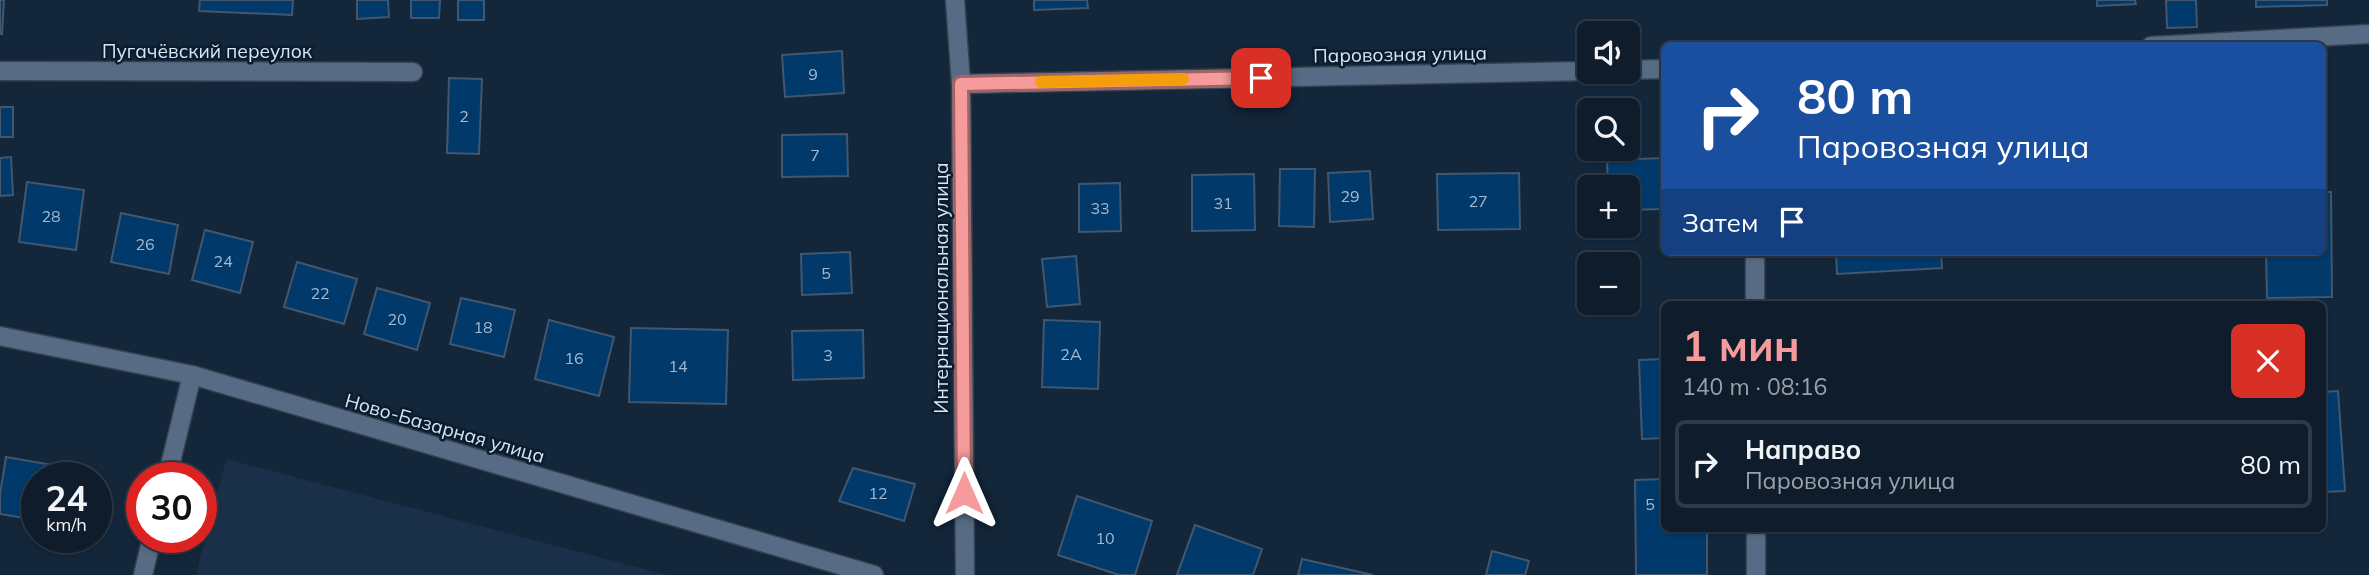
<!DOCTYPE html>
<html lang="ru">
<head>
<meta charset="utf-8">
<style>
  :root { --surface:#0e1c2c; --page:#172534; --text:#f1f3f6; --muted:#9ba1a9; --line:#2e3a48; --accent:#f59b9c }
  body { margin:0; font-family:Mulish,sans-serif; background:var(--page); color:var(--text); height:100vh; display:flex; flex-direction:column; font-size:26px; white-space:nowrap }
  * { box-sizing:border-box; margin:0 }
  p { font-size:23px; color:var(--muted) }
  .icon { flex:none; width:38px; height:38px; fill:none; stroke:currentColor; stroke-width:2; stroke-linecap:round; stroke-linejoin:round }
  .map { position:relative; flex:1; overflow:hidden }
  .side { position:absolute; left:1661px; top:301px; width:665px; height:231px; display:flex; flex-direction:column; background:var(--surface); border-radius:10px; box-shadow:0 2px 5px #0004,0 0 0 2px var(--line) }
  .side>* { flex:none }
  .top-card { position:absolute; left:1661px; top:42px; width:665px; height:214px; border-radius:10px; box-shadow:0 2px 5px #0004,0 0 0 2px var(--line); background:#1a4fa0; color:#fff; overflow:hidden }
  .controls { position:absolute; left:1577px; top:21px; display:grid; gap:14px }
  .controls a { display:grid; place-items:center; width:63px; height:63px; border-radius:10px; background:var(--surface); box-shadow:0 2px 5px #0004,0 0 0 2px var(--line); font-size:35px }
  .speed { position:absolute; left:21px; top:462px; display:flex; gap:14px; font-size:35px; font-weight:700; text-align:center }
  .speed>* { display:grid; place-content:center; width:91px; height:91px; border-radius:50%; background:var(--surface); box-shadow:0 2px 5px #0004,0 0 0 2px var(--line); line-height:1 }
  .speed small { font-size:18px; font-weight:400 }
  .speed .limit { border:10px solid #d22; background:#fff; color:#111 }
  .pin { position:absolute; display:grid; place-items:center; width:60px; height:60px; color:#fff; margin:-30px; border-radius:14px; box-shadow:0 4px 10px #0006 }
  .me { position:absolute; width:77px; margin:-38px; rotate:0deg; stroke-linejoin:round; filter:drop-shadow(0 0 5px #0008) }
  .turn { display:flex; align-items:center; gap:24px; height:147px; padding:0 21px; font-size:32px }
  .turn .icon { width:91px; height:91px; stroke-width:2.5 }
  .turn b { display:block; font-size:49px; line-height:60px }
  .then { display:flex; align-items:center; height:66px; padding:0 21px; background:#0003; gap:14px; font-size:26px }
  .round { display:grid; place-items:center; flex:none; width:74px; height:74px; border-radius:10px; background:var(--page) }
  .summary { display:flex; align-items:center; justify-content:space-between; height:119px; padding:0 21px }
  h1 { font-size:42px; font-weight:700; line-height:52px; color:var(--accent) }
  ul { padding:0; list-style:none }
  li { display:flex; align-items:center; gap:21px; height:88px; margin:0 14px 10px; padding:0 7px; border:4px solid var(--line); border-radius:10px }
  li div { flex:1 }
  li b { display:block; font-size:26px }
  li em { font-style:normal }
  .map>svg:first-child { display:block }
  .built { fill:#193048 }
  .building { fill:#01396a; stroke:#42576e; stroke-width:2 }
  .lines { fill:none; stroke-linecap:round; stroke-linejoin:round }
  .minor-casing { stroke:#354253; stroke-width:21 }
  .minor { stroke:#576c84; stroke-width:18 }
  .route-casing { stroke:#9f6565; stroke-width:18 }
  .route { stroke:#f59b9c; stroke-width:12 }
  .slow { stroke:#f59e0b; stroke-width:12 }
  .labels { text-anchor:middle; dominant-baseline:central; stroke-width:5; stroke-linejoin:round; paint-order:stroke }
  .number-label { font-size:16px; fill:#a3bad1 }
  .street-label { font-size:19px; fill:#d9e5f3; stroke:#0a1c2f }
</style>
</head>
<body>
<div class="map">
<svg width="2369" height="575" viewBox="0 0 2369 575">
  <rect width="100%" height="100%" fill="#13263a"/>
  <path class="built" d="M226 459 667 575H196Z"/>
  <path class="building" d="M0 0H4L2 34H0Z
    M200 0H293L292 15 199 11Z
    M357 0H388L389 17 357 19Z
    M411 0H440L439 18H411Z
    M458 0H484V20H458Z
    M1034 0H1087L1088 8 1034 10Z
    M2097 0H2135L2136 4 2097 6Z
    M2166 0H2196L2197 27 2167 28Z
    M2256 0H2327V5L2256 7Z
    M842 51 844 93 785 97 782 55Z
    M449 78 482 79 479 154 447 153Z
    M0 107H13V137H0Z
    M847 134 848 176 782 177V135Z
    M11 157 13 195 0 196V158Z
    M1664 158V209L1628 210V187H1608L1607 160Z
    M1280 169H1315L1314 227 1279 226Z
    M1370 171 1373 219 1330 222 1328 173Z
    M1519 173 1520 229 1438 230 1437 174Z
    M1254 174 1255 230 1192 231V175Z
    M27 182 84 190 76 250 19 242Z
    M1120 183 1121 231 1079 232V184Z
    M2322 192H2331L2332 297 2267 298 2266 252H2322Z
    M121 213 178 225 169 274 111 262Z
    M205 230 253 242 240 293 192 280Z
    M850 252 852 293 802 295 801 254Z
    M1836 252H1941L1942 268 1837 274Z
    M1076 256 1080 304 1047 307 1042 259Z
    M297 262 357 279 344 324 284 307Z
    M377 288 430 303 417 350 364 334Z
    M461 298 515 310 504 357 450 344Z
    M549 320 614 337 599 396 535 379Z
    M1044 320 1100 322 1098 389 1042 387Z
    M631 328 728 330 726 404 629 402Z
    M863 330 864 378 793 380 792 331Z
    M1664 359V438L1642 439 1639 360Z
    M2338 391 2345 491 2322 492V392Z
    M6 457 70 468 68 478H37V520L0 514V494Z
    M853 468 915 484 904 521 839 501Z
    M1664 479V528H1707V575H1636L1635 480Z
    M1077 496 1152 521 1135 575H1119L1058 555Z
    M1195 525 1262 549 1253 575H1177Z
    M1492 551 1529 561 1525 575H1486Z
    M1302 559 1373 575H1298Z"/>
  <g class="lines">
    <defs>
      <path id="minor" d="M955 0 961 84 965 575
        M2151 46 2369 34
        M1628 70 1664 69
        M0 71 413 72
        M961 84 1589 71
        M1755 252V304
        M0 336 192 375 874 575
        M167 478 192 375
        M1756 528V575
        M143 575 152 537"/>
    </defs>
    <use href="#minor" class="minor-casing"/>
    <use href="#minor" class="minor"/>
  </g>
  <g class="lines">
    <defs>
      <path id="route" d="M964 493 961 84 1261 78"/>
    </defs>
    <use href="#route" class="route-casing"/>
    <use href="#route" class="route"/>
    <path class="slow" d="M1041 82 1183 79"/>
  </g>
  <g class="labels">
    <g class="number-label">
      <text x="813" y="74">9</text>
      <text x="464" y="116">2</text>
      <text x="815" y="155">7</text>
      <text x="1350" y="196">29</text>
      <text x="1478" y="201">27</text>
      <text x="1223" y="203">31</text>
      <text x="1100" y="208">33</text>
      <text x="51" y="216">28</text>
      <text x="145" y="244">26</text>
      <text x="223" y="261">24</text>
      <text x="826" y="273">5</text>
      <text x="320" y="293">22</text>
      <text x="397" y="319">20</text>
      <text x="483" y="327">18</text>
      <text x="1071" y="354">2А</text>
      <text x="828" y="355">3</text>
      <text x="574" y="358">16</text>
      <text x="678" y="366">14</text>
      <text x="878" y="493">12</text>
      <text x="1650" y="504">5</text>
      <text x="1105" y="538">10</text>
    </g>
    <g class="street-label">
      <text x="207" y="51">Пугачёвский переулок</text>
      <text transform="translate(1400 54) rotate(-1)">Паровозная улица</text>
      <text transform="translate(941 288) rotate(-90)">Интернациональная улица</text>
      <text transform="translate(445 428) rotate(16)">Ново-Базарная улица</text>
    </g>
  </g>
</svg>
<div class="controls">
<a><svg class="icon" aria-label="sound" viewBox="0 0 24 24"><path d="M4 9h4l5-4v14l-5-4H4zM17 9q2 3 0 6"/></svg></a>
<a><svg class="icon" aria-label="search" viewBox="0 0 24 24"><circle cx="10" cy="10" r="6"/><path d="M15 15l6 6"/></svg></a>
<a>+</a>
<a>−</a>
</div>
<div class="speed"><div>24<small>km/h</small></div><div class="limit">30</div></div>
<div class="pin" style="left:1261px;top:78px;background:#d93025"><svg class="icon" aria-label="arrive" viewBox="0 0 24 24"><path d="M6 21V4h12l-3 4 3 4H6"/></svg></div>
<svg class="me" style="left:964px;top:493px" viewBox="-20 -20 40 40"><path d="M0-17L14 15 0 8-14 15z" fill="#f59b9c" stroke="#fff" stroke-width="4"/></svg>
<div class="top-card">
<div class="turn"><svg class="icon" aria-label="right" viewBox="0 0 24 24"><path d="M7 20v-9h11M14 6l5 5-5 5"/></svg><div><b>80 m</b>Паровозная улица</div></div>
<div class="then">Затем<svg class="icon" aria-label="arrive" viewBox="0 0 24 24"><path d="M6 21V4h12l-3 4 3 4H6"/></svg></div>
</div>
<section class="side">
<div class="summary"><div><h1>1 мин</h1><p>140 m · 08:16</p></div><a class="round" style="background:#d93025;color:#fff"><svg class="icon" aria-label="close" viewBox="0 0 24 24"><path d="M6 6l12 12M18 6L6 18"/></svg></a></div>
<ul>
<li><svg class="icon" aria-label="right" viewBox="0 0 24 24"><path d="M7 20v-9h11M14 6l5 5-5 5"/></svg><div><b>Направо</b><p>Паровозная улица</p></div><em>80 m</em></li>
</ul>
</section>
</div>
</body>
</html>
